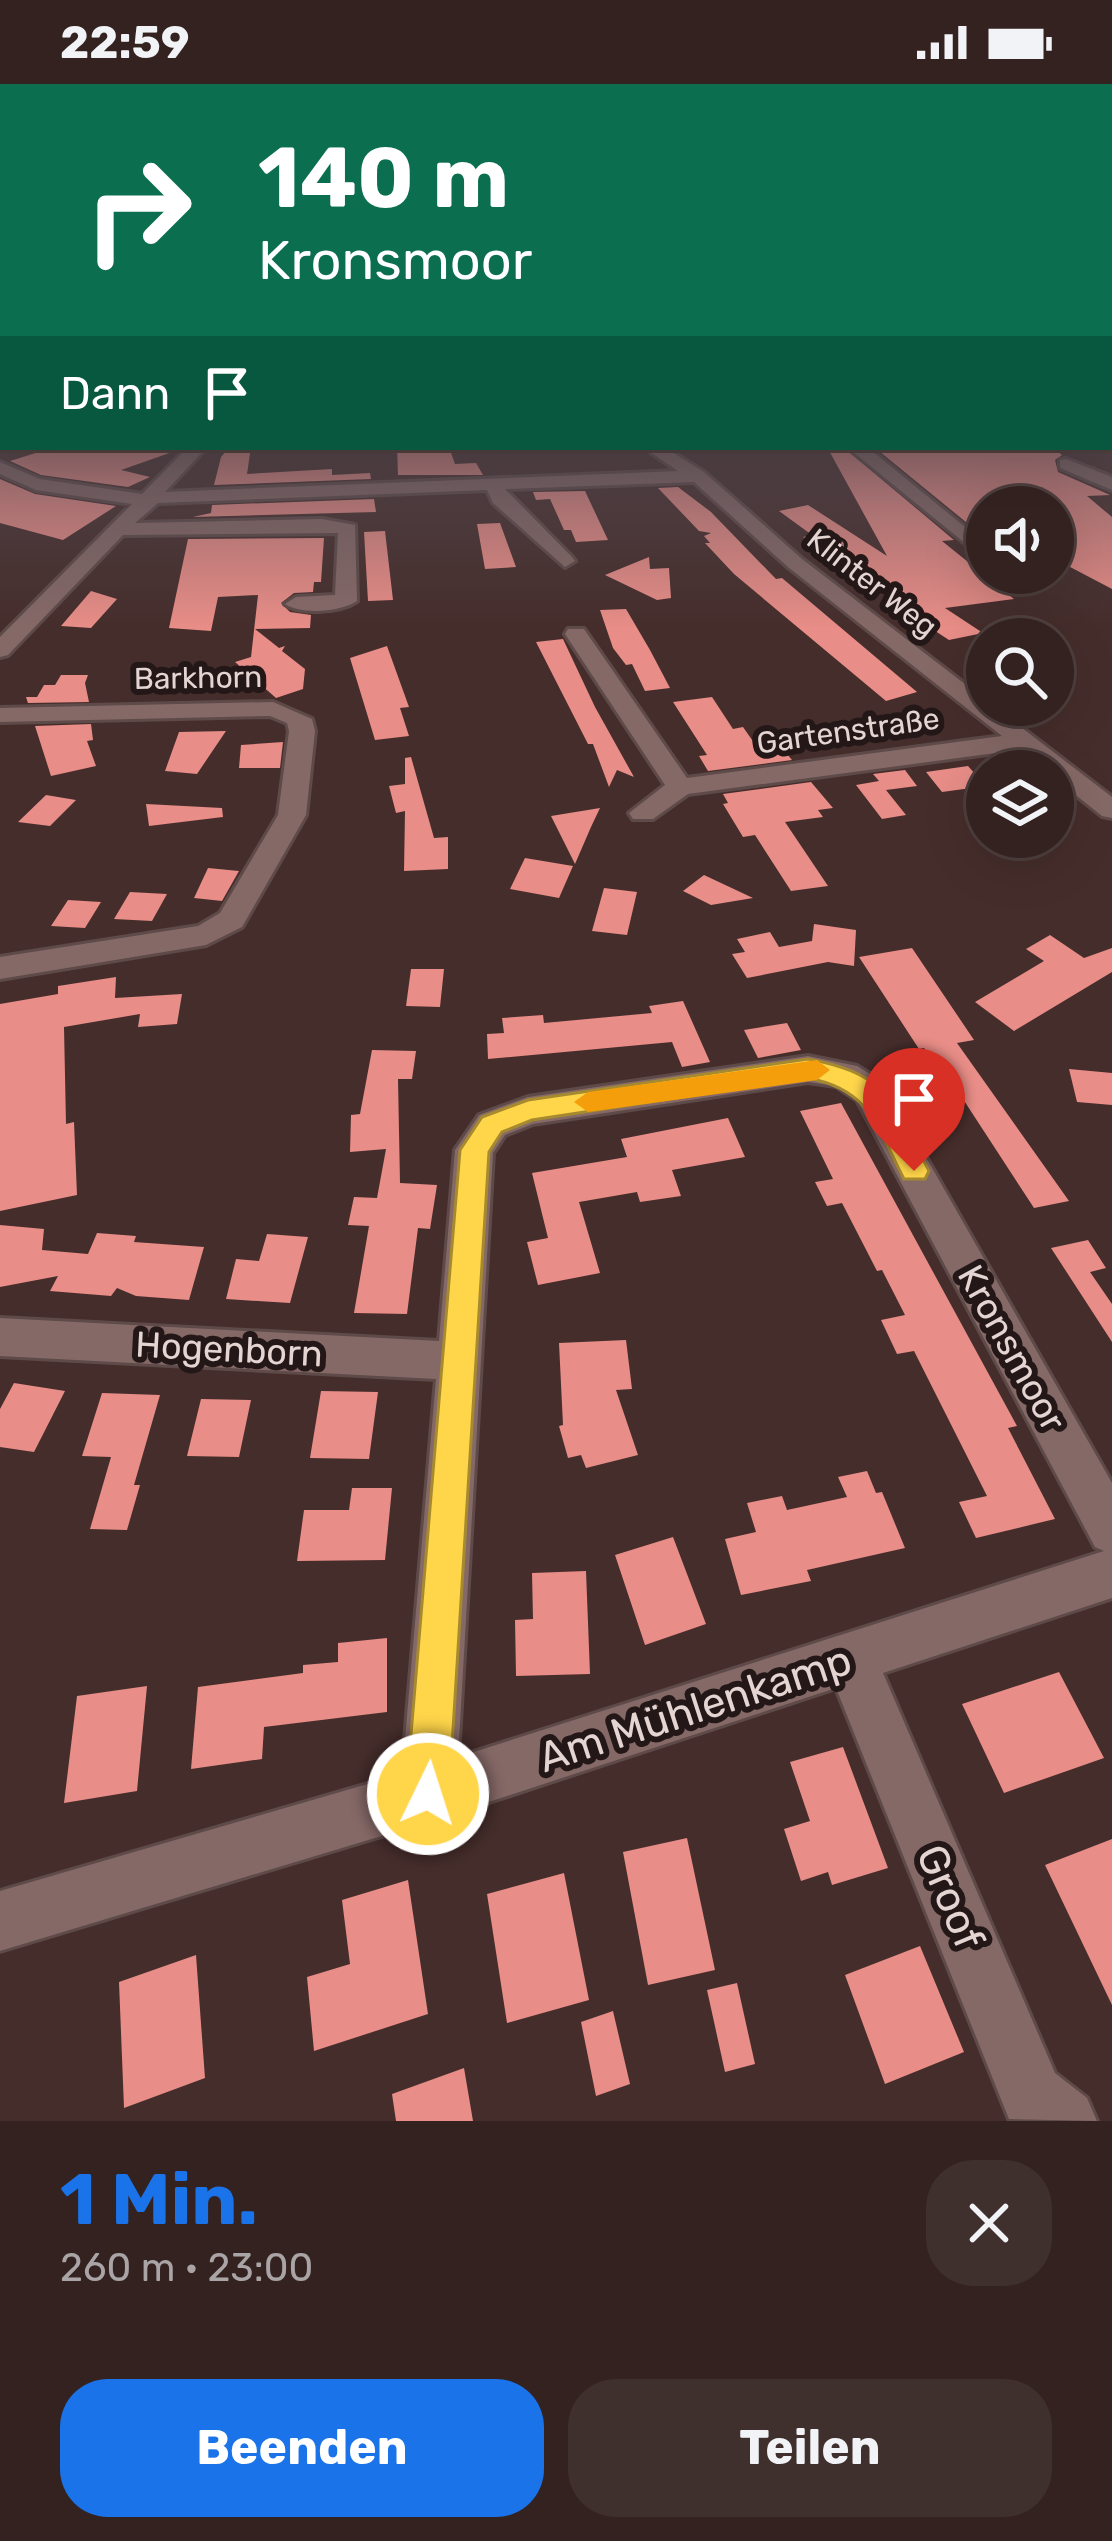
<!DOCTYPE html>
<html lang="de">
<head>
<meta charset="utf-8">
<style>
  :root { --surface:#342220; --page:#3f2f2d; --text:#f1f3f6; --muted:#a9a4a5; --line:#4e3f3e; --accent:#1a73e8 }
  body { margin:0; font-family:Rubik,sans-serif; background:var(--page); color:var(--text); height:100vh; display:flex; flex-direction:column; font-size:45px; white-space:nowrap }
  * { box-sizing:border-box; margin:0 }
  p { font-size:39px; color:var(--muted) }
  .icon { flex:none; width:66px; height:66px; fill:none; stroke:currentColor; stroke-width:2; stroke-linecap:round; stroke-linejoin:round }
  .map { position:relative; height:2037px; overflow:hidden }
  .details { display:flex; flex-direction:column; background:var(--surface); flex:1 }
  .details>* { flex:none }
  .banner { position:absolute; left:0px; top:0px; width:1113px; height:366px; box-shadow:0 12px 48px #0002,0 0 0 3px var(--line); background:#0b6e4f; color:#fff; overflow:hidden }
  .tools { position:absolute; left:966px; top:402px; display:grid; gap:24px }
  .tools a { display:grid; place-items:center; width:108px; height:108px; border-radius:50%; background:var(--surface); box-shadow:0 12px 48px #0002,0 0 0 3px var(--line); font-size:60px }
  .pin { position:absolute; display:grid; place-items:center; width:102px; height:102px; color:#fff; margin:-123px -51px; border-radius:50% 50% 50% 0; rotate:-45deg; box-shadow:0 0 12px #0007 }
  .pin .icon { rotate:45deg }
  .me { position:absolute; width:132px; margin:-66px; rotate:4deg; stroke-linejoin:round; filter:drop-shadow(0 0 9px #0008) }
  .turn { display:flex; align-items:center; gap:42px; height:252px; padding:0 60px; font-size:54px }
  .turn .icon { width:156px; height:156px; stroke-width:2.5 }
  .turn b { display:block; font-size:84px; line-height:102px }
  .then { display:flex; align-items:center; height:114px; padding:0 60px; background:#0003; gap:24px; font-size:45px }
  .round { display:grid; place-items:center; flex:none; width:126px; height:126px; border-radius:48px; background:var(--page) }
  .overview { display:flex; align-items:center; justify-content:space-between; height:204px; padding:0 60px }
  h1 { font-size:72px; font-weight:700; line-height:90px; color:var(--accent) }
  .action { display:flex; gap:24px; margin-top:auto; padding:24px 60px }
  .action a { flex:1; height:138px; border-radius:48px; background:var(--accent); color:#fff; font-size:48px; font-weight:700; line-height:138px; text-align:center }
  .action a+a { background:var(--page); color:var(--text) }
  .status { display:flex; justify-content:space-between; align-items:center; height:84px; padding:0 60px; background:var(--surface); direction:ltr }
  .status svg { height:33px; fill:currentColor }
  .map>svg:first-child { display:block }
  .building { fill:#e88d87 }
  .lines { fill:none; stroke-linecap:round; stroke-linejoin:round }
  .minor-casing { stroke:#5e4a48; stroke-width:6 }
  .minor { fill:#856967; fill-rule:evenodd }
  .route { fill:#ffd54a; stroke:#a68a30; stroke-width:3 }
  .slow { fill:#f59e0b }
  .labels { text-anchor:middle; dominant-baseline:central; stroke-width:12; stroke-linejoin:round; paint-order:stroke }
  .far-street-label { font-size:30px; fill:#e4d4d2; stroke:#231817 }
  .street-label { font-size:36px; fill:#e4d4d2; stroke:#231817 }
  .near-street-label { font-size:42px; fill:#e4d4d2; stroke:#231817 }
</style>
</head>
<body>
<div class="status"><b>22:59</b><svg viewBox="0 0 49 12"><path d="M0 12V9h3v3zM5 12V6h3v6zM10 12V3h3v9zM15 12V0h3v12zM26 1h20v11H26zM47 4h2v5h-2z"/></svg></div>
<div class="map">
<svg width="1112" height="2037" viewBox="0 0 1112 2037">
  <rect width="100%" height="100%" fill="#452d2b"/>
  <path class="building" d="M55 363H178V366L121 386 150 393 128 403 41 391 10 377Z
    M230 363H251L247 390 332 385V391L370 389 371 395 214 401 221 373Z
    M397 363H449L455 380 476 379 483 391H398Z
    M827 363H843L954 456 942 457 1014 515 945 524 983 549 949 556 906 528 917 525 867 490 853 488 803 453 812 451 779 427 808 421 887 472Z
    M874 363H1052L1062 371 1055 376 1058 388 1110 411 1087 412 1112 433V505L1053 474V418L987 423 983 452Z
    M0 395 35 410 116 422 63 456 0 439Z
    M678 403 711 428 776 495 782 494 917 608 886 617 734 490 705 459H710L704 452 711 449 699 447 658 404Z
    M585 407 608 456 576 458 571 446H564L550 415 536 416 533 408Z
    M374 415 376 428 193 433 211 429 212 421Z
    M500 439 516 483 485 485 477 440Z
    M385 447 393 516 368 517 364 448Z
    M324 454 321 498H314L313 508 294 509 281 519 290 528 311 531 310 544 255 545 279 564 285 562 282 567 305 585 303 605 276 614 235 578 251 573 258 511 218 513 211 547 169 544 188 455Z
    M649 473 650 485 669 484 671 514 657 516 605 491Z
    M91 507 117 515 91 544 61 542Z
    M626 525 650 566 670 604 645 607 632 580 626 581 613 564 600 526Z
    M563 555 595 623 634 693 617 686 609 703 593 660H588L536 558Z
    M387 562 409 623 400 624 409 652 375 656 350 574Z
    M61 591H88L85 599 89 618 28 619 26 613H37L44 601H55Z
    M712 613 733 645 743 643 757 663 778 659 792 676 708 687 699 672 707 671 673 618Z
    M91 640 93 656 87 657 96 682 51 692 35 642Z
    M226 647 197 690 165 687 179 648Z
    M283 658 280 684H239L241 661Z
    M411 673 434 754 448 753V785L404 787 405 727 396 729 389 702 405 700V674Z
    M968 682 986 702 942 708 926 688Z
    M905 686 917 702 886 706 906 731 882 735 856 701 879 697 873 690Z
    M811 698 833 724 818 726 823 733 785 738 828 802 791 807 755 751 743 753 723 720 728 719 723 710Z
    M46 711 76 716 50 742 18 738Z
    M146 720 222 724 223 733 149 742Z
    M600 724 591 743 575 780 551 732Z
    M525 774 573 782 559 814 510 805Z
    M208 784 239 787 222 817 194 814Z
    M704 791 753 814 711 821 683 807Z
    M604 804 637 808 627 851 592 847Z
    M130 808 167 810 152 837 114 835Z
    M68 816 101 818 85 844 51 842Z
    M814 840 856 846 854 882 828 878 747 894 732 870 745 868 737 855 770 848 779 863 812 857Z
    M1050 851 1084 874 1112 864V888L1014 947 975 918 1044 877 1026 865Z
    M912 864 974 956 957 959 1069 1117 1034 1124 961 1012 956 1013 924 964 919 965 859 873Z
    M411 885H444L440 923 406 922Z
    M116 893 115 914 182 910 177 940 138 943 140 930 64 943 66 1040 74 1038 77 1111 0 1127V920L58 910V902Z
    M683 917 710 978 682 983 672 958 488 975 487 950 504 949 502 934 543 931 544 939 652 929 649 922Z
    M787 939 801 966 758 974 744 946Z
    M372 966 416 967 412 995H398L400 1099 437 1101 430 1145 418 1144 407 1230 354 1229 369 1142 348 1141 354 1113 377 1114 386 1065 350 1068 351 1031 360 1030Z
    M1069 985 1112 989V1021L1077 1018Z
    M841 1019 1017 1342 1008 1344 1055 1435 976 1454 959 1418 987 1412 914 1267 897 1270 881 1236 905 1231 882 1186 877 1187 842 1119 827 1122 815 1098 833 1095 800 1027Z
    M728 1034 745 1073 672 1086 681 1112 640 1118 637 1108 579 1118 600 1189 538 1201 527 1158 548 1154 532 1089 627 1073 621 1055Z
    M0 1141 44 1145 42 1166 88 1170 97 1149 136 1152 134 1158 204 1163 189 1216 136 1212 117 1204 111 1212 50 1207 58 1192 0 1203Z
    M267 1150 308 1153 290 1219 226 1215 236 1175 259 1177Z
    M1088 1156 1106 1184 1090 1188 1112 1220V1258L1051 1164Z
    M626 1256 632 1305 616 1306 638 1371 586 1384 581 1371 568 1374 559 1342 563 1341 559 1259Z
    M14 1299 65 1307 34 1368 0 1363V1325Z
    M321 1307 378 1308 369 1375 310 1374Z
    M102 1309 160 1311 134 1401H140L127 1446 90 1445 111 1373 82 1372Z
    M201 1315 251 1316 239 1373 187 1372Z
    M867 1387 876 1409 882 1408 905 1464 807 1486 811 1497 741 1511 725 1455 756 1448 747 1419 782 1412 787 1426 847 1413 838 1393Z
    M352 1404H392L385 1476 297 1477 304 1426H349Z
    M673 1453 706 1540 645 1561 615 1471Z
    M586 1487 590 1590 516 1592 515 1536 533 1535 532 1489Z
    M387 1554V1628L264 1643 262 1675 191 1685 198 1603 303 1589V1581L338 1578V1559Z
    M1059 1588 1104 1674 1004 1709 962 1620Z
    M147 1602 137 1707 64 1719 77 1612Z
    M843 1663 888 1784 832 1801 828 1788 801 1797 784 1745 810 1737 790 1678Z
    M687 1754 715 1886 648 1901 623 1768Z
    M1112 1755V1921L1045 1781Z
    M564 1789 589 1916 507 1939 487 1810Z
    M408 1796 428 1930 314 1967 307 1893 350 1880 342 1816Z
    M920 1862 964 1968 885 2000 845 1891Z
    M196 1871 205 1994 124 2024 119 1898Z
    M737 1899 755 1980 725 1988 707 1906Z
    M613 1927 630 2000 596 2012 581 1938Z
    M464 1984 473 2037H396L392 2010Z"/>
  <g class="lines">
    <defs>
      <path id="minor" d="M3 322V332L0 333V323Z
        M1110 336H1112V346H1110Z
        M188 363H207L165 408 678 387 643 363H664L704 388 802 475 1112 713V734L1102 732 1053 693V687H1045L1018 666 688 710 653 735H633L629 729 665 701 565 550 568 545H584L687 694 1002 652 788 483 694 398 505 405 572 473 575 477 565 483 493 419 487 406 158 419 135 439 322 435 355 441 357 517C341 528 301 531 285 520L296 513 335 511 338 449 123 451 8 571 0 573V553L132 420 36 406 0 390V378L40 395 142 410Z
        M847 363H867L987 461V477Z
        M1066 375 1112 393V406L1060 384V376Z
        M1005 489H1031L1046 499 1035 505Z
        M273 618 312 635 315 647 306 731 242 843 206 861 0 895V873L198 842 220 829 278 731 289 647 287 639 270 632 0 638V624Z
        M808 972 857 982 883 998 1112 1399V1514L883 1589 1055 1989 1087 2014 1097 2037 1009 2035 836 1604 428 1738 0 1867V1807L402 1690 436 1295 0 1272V1234L439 1257 455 1066 479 1031 528 1013ZM808 998 836 1002 857 1016 1095 1463 1104 1467 458 1673 493 1069 505 1051 533 1040Z"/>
    </defs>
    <use href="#minor" class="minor-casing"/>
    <use href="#minor" class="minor"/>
  </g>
  <linearGradient id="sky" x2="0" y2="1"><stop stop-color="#261918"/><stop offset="0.48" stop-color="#564c55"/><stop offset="1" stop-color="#564c55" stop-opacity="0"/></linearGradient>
  <rect width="1112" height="544" fill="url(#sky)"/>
  <path class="route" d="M808 975C890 990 893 1019 929 1087L925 1095H904C877 1043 871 1006 808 994L532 1036 502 1048 489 1068 449 1710 442 1725 428 1731 413 1725 406 1710 460 1066 482 1033 528 1016Z"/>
  <path class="slow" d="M817 976 830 986 817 996 588 1028 574 1018 588 1008Z"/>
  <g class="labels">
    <g class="far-street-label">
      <text transform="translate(872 499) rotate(38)">Klinter Weg</text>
      <text transform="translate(198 594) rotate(-1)">Barkhorn</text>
      <text transform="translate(848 647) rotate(-8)">Gartenstraße</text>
    </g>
    <g class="street-label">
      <text transform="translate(1012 1264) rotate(61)">Kronsmoor</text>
      <text transform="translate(229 1265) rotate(3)">Hogenborn</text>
    </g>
    <g class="near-street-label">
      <text transform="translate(695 1625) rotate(-18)">Am Mühlenkamp</text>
      <text transform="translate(950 1813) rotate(67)">Groof</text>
    </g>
  </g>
</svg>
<div class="tools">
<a><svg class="icon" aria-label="sound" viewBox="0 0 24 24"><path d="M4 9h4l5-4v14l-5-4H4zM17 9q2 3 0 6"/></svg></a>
<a><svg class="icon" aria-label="search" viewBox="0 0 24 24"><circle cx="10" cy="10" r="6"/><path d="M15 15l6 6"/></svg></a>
<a><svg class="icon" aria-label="layers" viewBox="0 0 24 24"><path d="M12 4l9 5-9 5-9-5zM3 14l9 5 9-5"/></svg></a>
</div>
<div class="pin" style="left:914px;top:1087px;background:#d93025"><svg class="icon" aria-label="arrive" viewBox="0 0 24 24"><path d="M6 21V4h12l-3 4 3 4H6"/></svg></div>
<svg class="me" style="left:428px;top:1710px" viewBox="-20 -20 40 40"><circle r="17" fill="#ffd54a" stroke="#fff" stroke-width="3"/><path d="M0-11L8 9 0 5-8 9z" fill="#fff"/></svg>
<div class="banner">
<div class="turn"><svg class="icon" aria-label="right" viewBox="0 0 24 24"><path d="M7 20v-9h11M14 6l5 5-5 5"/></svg><div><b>140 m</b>Kronsmoor</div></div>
<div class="then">Dann<svg class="icon" aria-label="arrive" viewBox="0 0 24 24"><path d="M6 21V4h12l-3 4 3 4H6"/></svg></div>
</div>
</div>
<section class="details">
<div class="overview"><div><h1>1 Min.</h1><p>260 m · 23:00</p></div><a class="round"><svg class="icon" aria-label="close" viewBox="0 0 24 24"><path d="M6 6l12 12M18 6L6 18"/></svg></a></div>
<div class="action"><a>Beenden</a><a>Teilen</a></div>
</section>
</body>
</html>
